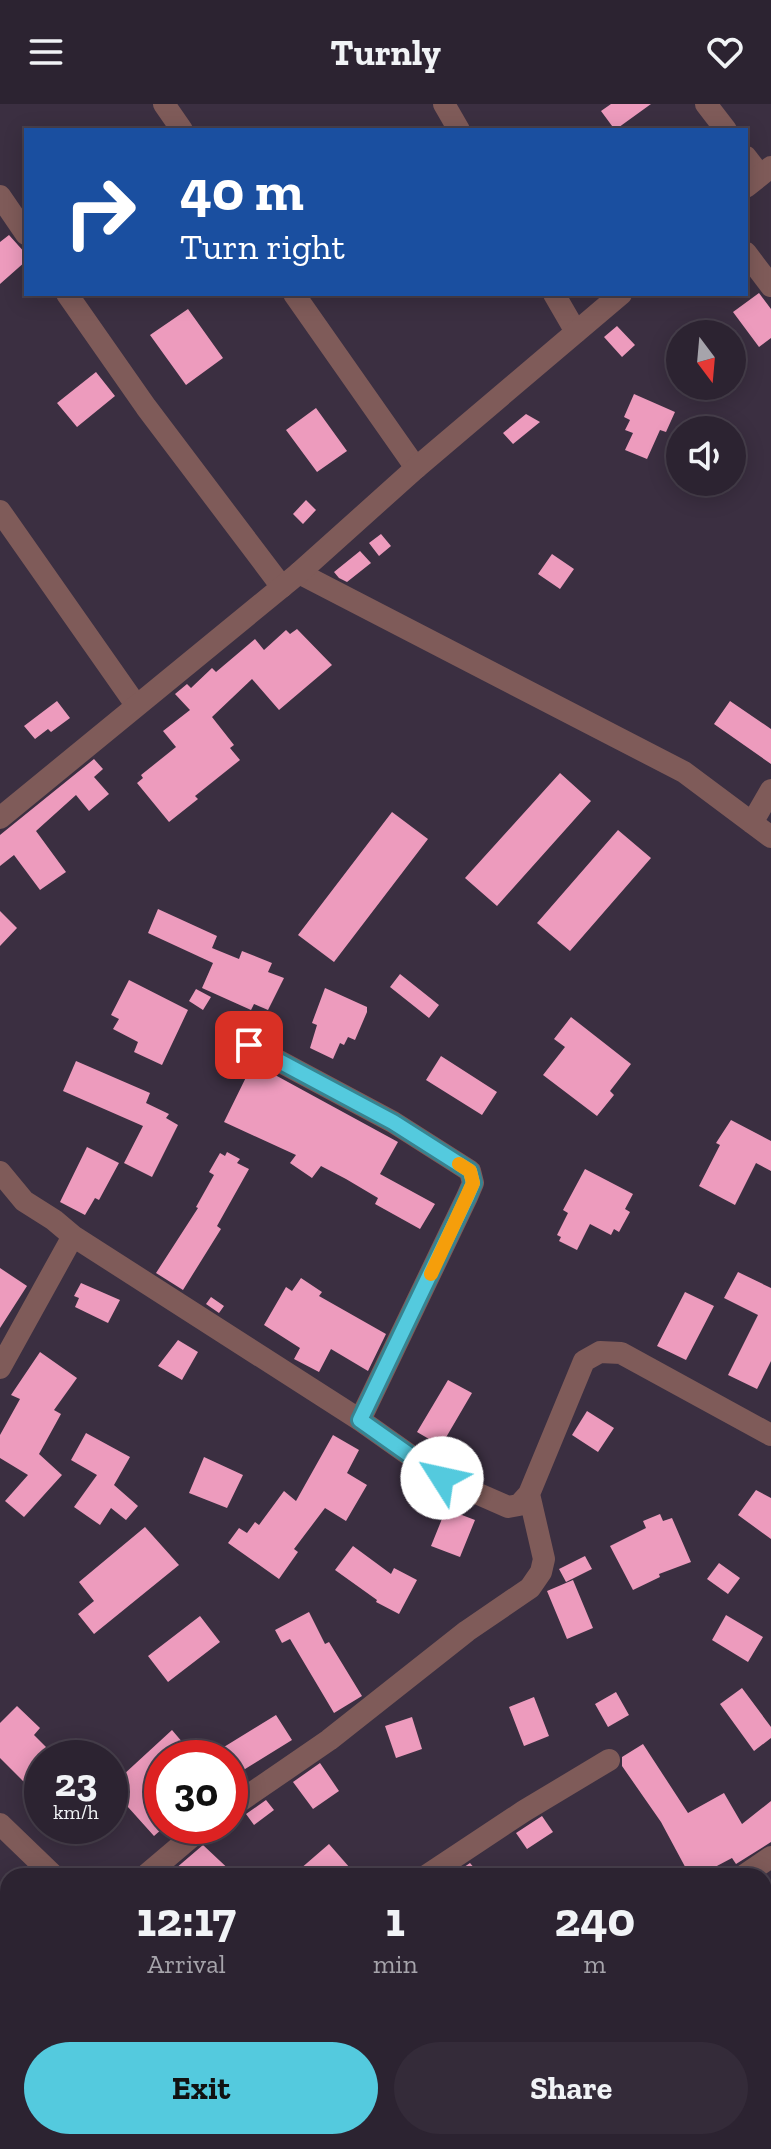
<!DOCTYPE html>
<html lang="en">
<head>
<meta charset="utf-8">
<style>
  :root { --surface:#2c2331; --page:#342b39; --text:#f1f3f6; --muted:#a6a4ab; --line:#48404d; --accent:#54cade }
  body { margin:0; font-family:"Zilla Slab",serif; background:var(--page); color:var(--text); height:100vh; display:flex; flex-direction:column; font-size:30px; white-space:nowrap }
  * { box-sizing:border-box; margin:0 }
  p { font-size:26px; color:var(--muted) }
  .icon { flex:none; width:44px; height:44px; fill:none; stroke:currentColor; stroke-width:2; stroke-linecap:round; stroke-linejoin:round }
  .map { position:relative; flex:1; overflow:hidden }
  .drawer { position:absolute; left:0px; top:1764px; width:772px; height:282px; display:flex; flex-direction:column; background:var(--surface); border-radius:24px 24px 0 0; box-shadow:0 4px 20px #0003,0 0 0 2px var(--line) }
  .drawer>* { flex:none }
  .hud { position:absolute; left:24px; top:24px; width:724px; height:168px; border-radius:0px; box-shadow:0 4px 20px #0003,0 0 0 2px var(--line); background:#1a4fa0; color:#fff; overflow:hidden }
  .needle { width:52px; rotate:164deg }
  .fabs { position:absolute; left:666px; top:216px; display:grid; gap:16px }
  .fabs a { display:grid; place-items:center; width:80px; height:80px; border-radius:50%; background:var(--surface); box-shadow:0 4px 20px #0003,0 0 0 2px var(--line); font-size:40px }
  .speed { position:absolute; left:24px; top:1636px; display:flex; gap:16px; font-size:40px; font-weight:700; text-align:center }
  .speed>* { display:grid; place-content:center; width:104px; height:104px; border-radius:50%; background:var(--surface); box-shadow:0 4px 20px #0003,0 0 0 2px var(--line); line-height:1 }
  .speed small { font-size:20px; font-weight:400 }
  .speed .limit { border:12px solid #d22; background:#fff; color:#111 }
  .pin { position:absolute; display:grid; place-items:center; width:68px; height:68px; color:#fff; margin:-34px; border-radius:16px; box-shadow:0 4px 12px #0006 }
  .me { position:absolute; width:88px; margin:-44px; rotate:305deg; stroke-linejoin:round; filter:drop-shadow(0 0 6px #0008) }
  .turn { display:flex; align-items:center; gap:28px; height:168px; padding:0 24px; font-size:36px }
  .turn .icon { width:104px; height:104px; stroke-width:2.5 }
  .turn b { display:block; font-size:56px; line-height:68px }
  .eta { display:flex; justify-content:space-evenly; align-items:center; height:136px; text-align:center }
  .eta b { font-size:48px; font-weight:700; line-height:56px }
  .primary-button { display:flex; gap:16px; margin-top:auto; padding:16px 24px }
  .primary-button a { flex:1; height:92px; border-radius:48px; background:var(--accent); color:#111; font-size:32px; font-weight:700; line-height:92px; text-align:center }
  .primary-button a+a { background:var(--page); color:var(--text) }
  header { display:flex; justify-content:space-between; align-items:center; height:104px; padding:0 24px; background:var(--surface); font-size:36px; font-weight:700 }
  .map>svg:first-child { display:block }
  .building { fill:#ed9bbd }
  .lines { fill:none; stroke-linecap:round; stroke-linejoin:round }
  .minor { stroke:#7f5b59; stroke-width:22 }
  .tertiary { stroke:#7f5b59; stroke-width:22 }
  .route-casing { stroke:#378390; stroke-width:20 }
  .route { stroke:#54cade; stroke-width:14 }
  .slow { stroke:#f59e0b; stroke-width:14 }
</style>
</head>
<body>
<header><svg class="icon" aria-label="menu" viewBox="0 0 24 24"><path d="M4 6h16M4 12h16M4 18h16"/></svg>Turnly<svg class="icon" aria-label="heart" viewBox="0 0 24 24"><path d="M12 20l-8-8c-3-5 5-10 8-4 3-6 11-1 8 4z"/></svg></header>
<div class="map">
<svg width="771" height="2045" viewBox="0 0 771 2045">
  <rect width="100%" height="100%" fill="#3b2f41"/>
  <path class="building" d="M611 0H651L615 26 601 7Z
    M9 131 26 150V157L0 180V138Z
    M759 189 771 205V234L759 243 733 208Z
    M188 205 223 254 186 281 150 231Z
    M617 222 635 241 622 253 604 233Z
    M96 268 115 292 77 323 57 299Z
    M634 290 675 308 666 328 660 326 647 355 625 346 633 329 625 326 630 316 624 313Z
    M316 304 347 347 317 368 286 326Z
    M526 310 540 318 513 340 503 329Z
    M306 396 316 406 303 420 293 410Z
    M381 430 391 442 379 452 369 439Z
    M360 447 371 459 347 478 339 474 334 468Z
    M552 450 574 465 560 485 538 470Z
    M297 525 332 561 279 606 252 575 212 613 234 641 230 644 240 656 195 692 198 695 169 718 137 679 143 674 141 671 176 643 163 627 190 606 175 590 187 580 191 584 212 564 216 568 255 535 264 546 286 526 290 530Z
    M57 597 70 614 51 628 48 625 35 635 24 622Z
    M730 597 771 625V660L714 620Z
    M94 655 103 665 94 673 109 690 89 707 76 691 36 727 66 768 40 786 14 751 0 762V731Z
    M560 669 591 697 497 802 465 774Z
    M392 708 428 735 334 858 298 831Z
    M618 726 651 754 570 847 537 819Z
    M158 805 217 832 212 844 239 855 242 847 272 859 268 868 284 874 268 906 254 900 251 906 202 884 213 859 148 829Z
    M0 807 17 824 0 842Z
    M400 870 439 901 429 914 390 883Z
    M129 876 188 906 162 961 134 948 138 938 113 925 119 915 111 911Z
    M325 884 367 903V908L355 936 348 933 344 941 340 939 333 955 310 944 317 921 312 919Z
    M196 885 211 893 203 906 189 897Z
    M571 913 631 960 610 987 614 991 597 1012 543 971 565 943 554 935Z
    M441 952 497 988 482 1011 426 976Z
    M76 957 150 989 146 999 169 1010 166 1014 178 1021 152 1073 124 1059 143 1022 63 987Z
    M253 959 398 1038 380 1070 435 1100 420 1125 375 1100 378 1094 346 1075 321 1062 312 1074 290 1059 296 1051 224 1018Z
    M731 1016 771 1037V1067L756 1059 735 1101 699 1082 720 1041 716 1039Z
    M87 1043 119 1059 99 1096 95 1094 85 1111 60 1098Z
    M227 1048 240 1055 237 1059 249 1065 217 1122 221 1125 183 1186 156 1169 198 1104 196 1103 214 1071 209 1068 220 1049 225 1052Z
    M585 1065 633 1090 625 1105 630 1108 619 1128 614 1125 611 1131 590 1120 577 1146 559 1137 561 1133 557 1131 568 1109 563 1106Z
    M0 1164 27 1182 0 1224Z
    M738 1168 771 1184V1257L757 1285 728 1271 758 1211 724 1194Z
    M301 1174 322 1188 319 1192 386 1230 368 1267 331 1245 319 1268 294 1255 300 1244 264 1221 286 1183 292 1187Z
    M81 1179 120 1196 108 1219 75 1203 79 1194 74 1192Z
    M685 1188 714 1202 686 1256 657 1242Z
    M211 1193 224 1202 219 1209 206 1200Z
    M178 1236 198 1248 182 1276 158 1262Z
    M40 1248 77 1274 54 1306 61 1310 39 1350 62 1371 24 1413 5 1397 28 1371 0 1354V1331L20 1295 11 1291Z
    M448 1276 472 1289 441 1342 417 1328Z
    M587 1307 614 1324 598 1348 572 1331Z
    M86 1329 130 1353 114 1381 138 1402 126 1416 111 1404 100 1421 74 1403 97 1371 71 1356Z
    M333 1331 359 1346 347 1369 367 1381 346 1417 325 1404 294 1445 298 1448 279 1475 228 1439 239 1424 247 1429 255 1418 259 1421 284 1387 296 1397Z
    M204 1353 243 1371 227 1404 189 1389Z
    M756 1386 771 1394V1435L738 1411Z
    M446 1405 475 1416 460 1453 431 1442Z
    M660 1410 663 1417 672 1414 691 1458 659 1470 660 1473 633 1486 610 1442 646 1424 643 1417Z
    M145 1423 179 1461 94 1530 78 1510 94 1497 79 1478Z
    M353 1442 391 1470 394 1464 417 1476 399 1510 376 1498 377 1496 335 1466Z
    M585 1452 592 1465 566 1478 559 1465Z
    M719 1459 740 1474 728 1490 707 1475Z
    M573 1476 593 1524 567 1535 547 1487Z
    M309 1508 325 1540 329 1538 362 1592 334 1609 290 1535 282 1539 275 1526Z
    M726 1511 763 1533 748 1558 712 1536Z
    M200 1512 220 1538 168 1578 148 1552Z
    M742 1584 771 1623V1634L754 1647 720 1600Z
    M616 1588 629 1611 608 1623 595 1600Z
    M534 1593 549 1632 524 1642 509 1603Z
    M17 1602 40 1624 34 1631 57 1654H42V1671L29 1683 0 1654V1619Z
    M276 1611 292 1636 237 1670 230 1659V1654H206Z
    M412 1613 422 1645 396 1654 385 1622Z
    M172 1626 189 1646 180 1654H162V1725L154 1732 110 1683Z
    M643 1640 688 1709 724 1689 742 1720 771 1697V1738L736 1760 732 1754 698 1772H690L661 1718 622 1662V1653Z
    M320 1659 339 1687 313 1705 293 1678Z
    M266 1696 274 1706 254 1721 246 1710Z
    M542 1712 553 1728 527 1745 516 1729Z
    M329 1740 357 1772H292Z
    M203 1741 236 1772H168L175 1765Z
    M470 1759 481 1772H451Z"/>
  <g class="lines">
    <path class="minor" d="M164 0 182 26
      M444 0 459 26
      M706 0 726 26
      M746 53 760 71
      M0 92 26 130
      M746 149 771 182
      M67 190 146 303 282 483
      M294 190 416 364
      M554 190 576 228
      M0 407 136 601
      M299 469 684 668 771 733
      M752 719 771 686
      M249 941 393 1018 470 1067 473 1079 467 1093 360 1316
      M0 1068 24 1097 54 1116 73 1132 360 1316 442 1374 508 1403 519 1401 529 1390 584 1257 600 1248 621 1249 771 1331
      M0 1264 73 1132
      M230 1704 329 1636 467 1527 530 1484 541 1468 544 1455 529 1390
      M0 1720 54 1772
      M145 1772 204 1722
      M426 1772 524 1707 609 1656
      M743 1772 771 1753
      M0 1892 8 1885
      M764 1988 771 1983
      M340 2038 348 2045
      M385 2045 393 2038
      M696 2045 704 2038"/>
    <path class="tertiary" d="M746 83 771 63
      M0 714 299 469 416 364 621 190"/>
  </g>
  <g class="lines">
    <defs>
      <path id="route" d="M249 941 393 1018 470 1067 473 1079 467 1093 360 1316 442 1374"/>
    </defs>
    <use href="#route" class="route-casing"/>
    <use href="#route" class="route"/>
    <path class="slow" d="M431 1170 473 1079 470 1067 459 1060"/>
  </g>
</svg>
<div class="fabs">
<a><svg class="needle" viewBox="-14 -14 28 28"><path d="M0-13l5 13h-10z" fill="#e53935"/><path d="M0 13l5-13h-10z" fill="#a6a4ab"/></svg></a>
<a><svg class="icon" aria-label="sound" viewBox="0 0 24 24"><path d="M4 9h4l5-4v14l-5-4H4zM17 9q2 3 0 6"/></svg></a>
</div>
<div class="speed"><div>23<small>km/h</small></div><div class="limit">30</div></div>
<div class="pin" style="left:249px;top:941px;background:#d93025"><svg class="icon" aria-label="arrive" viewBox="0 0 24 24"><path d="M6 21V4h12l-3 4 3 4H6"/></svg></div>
<svg class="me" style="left:442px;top:1374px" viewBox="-20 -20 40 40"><circle r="19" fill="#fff"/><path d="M0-13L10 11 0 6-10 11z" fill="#54cade"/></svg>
<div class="hud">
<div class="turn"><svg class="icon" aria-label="right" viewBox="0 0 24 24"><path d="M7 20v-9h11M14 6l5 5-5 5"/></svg><div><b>40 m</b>Turn right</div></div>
</div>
<section class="drawer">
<div class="eta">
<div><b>12:17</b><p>Arrival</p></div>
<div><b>1</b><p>min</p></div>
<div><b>240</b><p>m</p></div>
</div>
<div class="primary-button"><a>Exit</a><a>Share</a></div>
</section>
</div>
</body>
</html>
